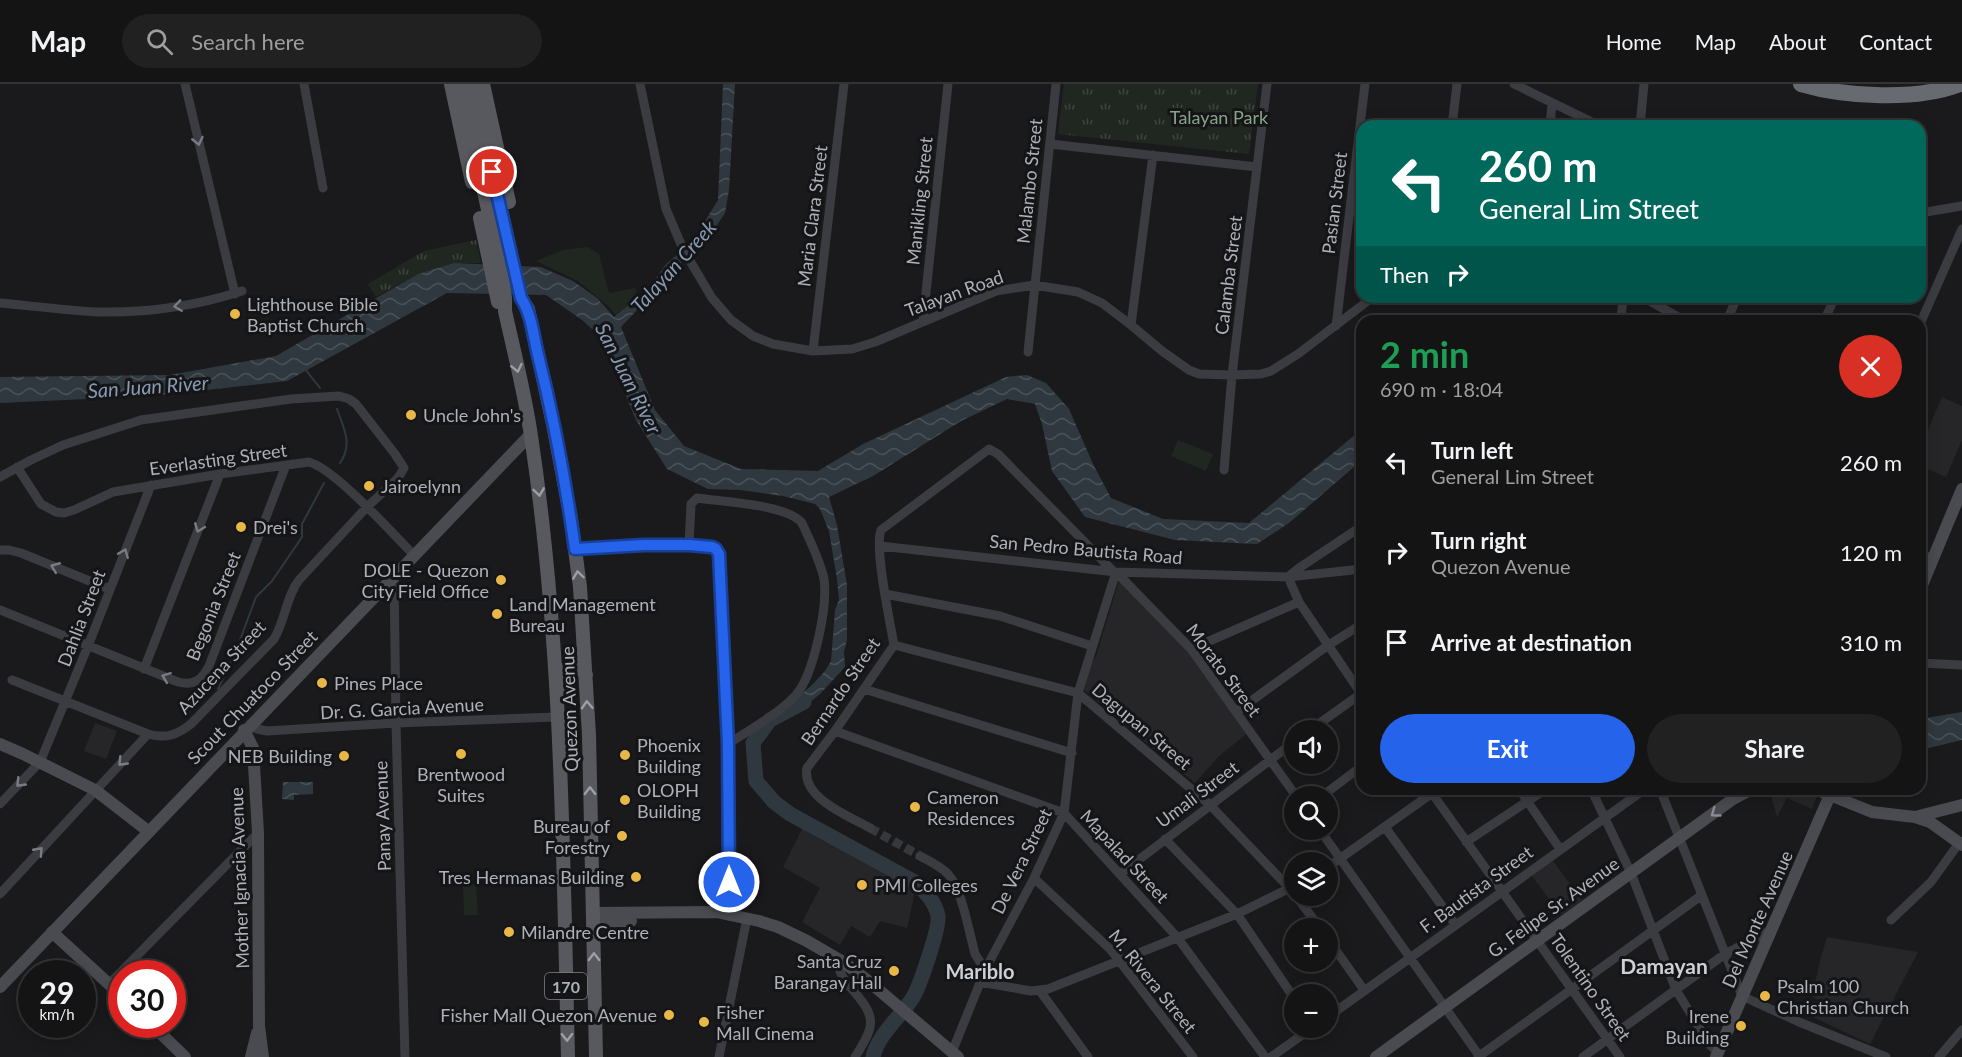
<!DOCTYPE html>
<html lang="en">
<head>
<meta charset="utf-8">
<style>
  :root { --surface:#141415; --page:#212122; --text:#f1f3f6; --muted:#9d9ea0; --line:#333334; --accent:#2563eb }
  body { margin:0; font-family:Lato,sans-serif; background:var(--page); color:var(--text); height:100vh; display:flex; flex-direction:column; font-size:22px; white-space:nowrap }
  * { box-sizing:border-box; margin:0 }
  p { font-size:20px; color:var(--muted) }
  .icon { flex:none; width:33px; height:33px; fill:none; stroke:currentColor; stroke-width:2; stroke-linecap:round; stroke-linejoin:round }
  .map { position:relative; flex:1; overflow:hidden }
  .side { position:absolute; left:1356px; top:231px; width:570px; height:480px; display:flex; flex-direction:column; background:var(--surface); border-radius:18px; box-shadow:0 3px 15px #0003,0 0 0 2px var(--line) }
  .side>* { flex:none }
  .banner { position:absolute; left:1356px; top:36px; width:570px; height:183px; border-radius:18px; box-shadow:0 3px 15px #0003,0 0 0 2px var(--line); background:#00695c; color:#fff; overflow:hidden }
  .controls { position:absolute; left:1284px; top:636px; display:grid; gap:12px }
  .controls a { display:grid; place-items:center; width:54px; height:54px; border-radius:50%; background:var(--surface); box-shadow:0 3px 15px #0003,0 0 0 2px var(--line); font-size:30px }
  .speed { position:absolute; left:18px; top:876px; display:flex; gap:12px; font-size:30px; font-weight:700; text-align:center }
  .speed>* { display:grid; place-content:center; width:78px; height:78px; border-radius:50%; background:var(--surface); box-shadow:0 3px 15px #0003,0 0 0 2px var(--line); line-height:1 }
  .speed small { font-size:15px; font-weight:400 }
  .speed .limit { border:9px solid #d22; background:#fff; color:#111 }
  .pin { position:absolute; display:grid; place-items:center; width:51px; height:51px; color:#fff; margin:-26px; border:3px solid #fff; border-radius:50%; box-shadow:0 2px 6px #0007 }
  .me { position:absolute; width:66px; margin:-33px; rotate:0deg; stroke-linejoin:round; filter:drop-shadow(0 0 4px #0008) }
  .turn { display:flex; align-items:center; gap:21px; height:126px; padding:0 24px; font-size:27px }
  .turn .icon { width:78px; height:78px; stroke-width:2.5 }
  .turn b { display:block; font-size:42px; line-height:51px }
  .then { display:flex; align-items:center; height:57px; padding:0 24px; background:#0003; gap:12px; font-size:22px }
  .round { display:grid; place-items:center; flex:none; width:63px; height:63px; border-radius:32px; background:var(--page) }
  .head { display:flex; align-items:center; justify-content:space-between; height:102px; padding:0 24px }
  h1 { font-size:36px; font-weight:700; line-height:45px; color:#1e9e55 }
  .cta { display:flex; gap:12px; margin-top:auto; padding:12px 24px }
  .cta a { flex:1; height:69px; border-radius:36px; background:var(--accent); color:#fff; font-size:24px; font-weight:700; line-height:69px; text-align:center }
  .cta a+a { background:var(--page); color:var(--text) }
  ul { padding:0; list-style:none }
  li { display:flex; align-items:center; gap:18px; height:90px; padding:0 24px }
  li div { flex:1 }
  li b { display:block; font-size:22px }
  li em { font-style:normal }
  header { display:flex; align-items:center; gap:36px; box-sizing:border-box; height:84px; padding:0 30px; background:var(--surface); border-bottom:2px solid var(--line) }
  header strong { font-size:28px }
  nav { display:flex; gap:33px; margin-inline-start:auto; font-size:21px }
  .search { width:420px; height:54px; background:var(--page); display:flex; align-items:center; gap:15px; box-sizing:border-box; padding:0 21px; border-radius:33px; color:var(--muted); font-size:22px }
  .map>svg:first-child { display:block }
  .built { fill:#262629 }
  .grass { fill:#202721 }
  .park { fill:url(#park-tufts) }
  .water { fill:url(#water-waves) }
  .lines { fill:none; stroke-linecap:round; stroke-linejoin:round }
  .stream { stroke:#30383f; stroke-width:2 }
  .river { stroke:#30383f; stroke-width:15 }
  .street-tunnel { stroke:#37383c; stroke-width:9; stroke-dasharray:9 4.5; stroke-linecap:butt }
  .street { stroke:#3b3c41; stroke-width:9 }
  .secondary { stroke:#494b50; stroke-width:12 }
  .primary { stroke:#57595f; stroke-width:14 }
  .highway { stroke:#676a71; stroke-width:16 }
  .oneway { stroke:#7a7c84 }
  .oneway2 { stroke:#9c9fa8 }
  .oneway3 { stroke:#8a8d95 }
  .route-casing { stroke:#184099; stroke-width:15 }
  .route { stroke:#2563eb; stroke-width:10 }
  .poi-dot { fill:#e7b847; stroke:#151517; stroke-width:2 }
  .labels { text-anchor:middle; dominant-baseline:central; stroke-width:6; stroke-linejoin:round; paint-order:stroke }
  .shield { fill:#151517; stroke:#7f8289; stroke-width:1.5 }
  .shield-label { font-size:16px; font-weight:bold; fill:#adb1ba }
  .park-label { font-size:18px; fill:#86a489; stroke:#151517 }
  .street-label { font-size:18px; fill:#adb1ba; stroke:#151517 }
  .poi-label { font-size:18px; fill:#adb1ba; stroke:#151517; text-anchor:start }
  .water-label { font-size:20px; font-style:italic; fill:#879cb3; stroke:#151517 }
  .neighbourhood-label { font-size:20px; font-weight:bold; fill:#ced0d7; stroke:#151517 }
  .quarter-label { font-size:21px; font-weight:bold; fill:#ced0d7; stroke:#151517 }
</style>
</head>
<body>
<header>
<strong>Map</strong>
<div class="search"><svg class="icon" aria-label="search" viewBox="0 0 24 24"><circle cx="10" cy="10" r="6"/><path d="M15 15l6 6"/></svg>Search here</div>
<nav><a>Home</a><a>Map</a><a>About</a><a>Contact</a></nav>
</header>
<div class="map">
<svg width="1962" height="973" viewBox="0 0 1962 973">
  <defs>
    <pattern id="park-tufts" width="24" height="20" patternUnits="userSpaceOnUse" patternTransform="scale(1.5)"><rect width="24" height="20" fill="#202721"/><path d="M3 7l-1-3M5 7V3M7 7l1-3M15 17l-1-3M17 17v-4M19 17l1-3" fill="none" stroke="#3e443f"/></pattern>
    <pattern id="water-waves" width="16" height="10" patternUnits="userSpaceOnUse" patternTransform="scale(1.5)"><rect width="16" height="10" fill="#30383f"/><path d="M0 5q4-4 8 0t8 0" fill="none" stroke="#4b5259"/></pattern>
  </defs>
  <rect width="100%" height="100%" fill="#1a1a1c"/>
  <path class="built" d="M1942 313 1962 322V356L1946 393 1920 382V364Z
    M1119 497 1191 571 1248 649 1219 672 1195 699 1083 605 1085 589 1096 572Z
    M95 639 117 647 106 675 84 667Z
    M1769 705H1812L1819 708 1812 725 1787 714 1777 733Z
    M802 745 916 804 907 844 880 837 870 853 851 842 840 861 802 838 820 804 783 783Z
    M1550 773 1582 816 1561 831 1529 788Z
    M1827 853 1918 868 1870 960 1813 933 1819 917 1812 912 1821 873Z"/>
  <path class="grass" d="M588 163 599 170 609 209 635 204 639 215 620 236 608 222 578 197 536 177 563 166Z
    M1178 356 1213 370 1206 387 1171 372Z
    M476 800 478 831H464L463 801Z"/>
  <path class="park" d="M1064 0H1258L1249 70 1058 50Z
    M476 156 481 179H454L418 190 376 213 368 200 424 167Z"/>
  <path class="water" d="M723 0H735L729 106 725 129 711 150 682 178 621 243 655 326 684 362 741 385 818 387 863 360 1006 293 1027 291 1046 299 1069 325 1093 380 1111 414 1163 435 1249 439 1362 345V376L1289 439 1257 460 1175 456 1085 433 1052 387 1042 340 1035 320 1007 315 961 337 873 392 829 413 837 441 847 501V556L844 568 845 583 820 610 794 631 784 626 814 599 825 587 831 577 835 526 839 516 837 495 829 447 820 425 815 420 783 412 740 406 708 405 667 385 636 336 628 317 619 289 604 256 582 236 546 211 447 209 287 297 152 312 0 319V293L170 291 276 272 418 190 454 179 541 183 573 197 597 214 614 233 647 207 666 180 679 169 689 163 718 116Z
    M1962 628V656L1920 666V635Z
    M283 698H313V710L294 711V716L282 715Z"/>
  <g class="lines">
    <path class="stream" d="M305 285 320 304
      M337 325C344 345 353 360 340 379
      M218 605 234 572 256 513 272 497 302 453V440L324 399"/>
    <path class="river" d="M804 618 770 636 753 659 756 697 774 718 790 730 915 798C925 808 935 817 938 832 940 843 919 905 912 915 899 934 878 951 873 973"/>
    <path class="street-tunnel" d="M870 744 920 772"/>
    <path class="street" d="M185 0 235 210
      M304 0 323 104
      M640 0 666 125 683 165 712 214 731 236 753 252 773 260 813 267 852 265 875 258 996 207 1034 201 1078 208 1102 219 1131 241 1162 267 1189 286 1199 290 1232 291 1261 290 1271 287 1298 270 1373 213
      M1514 0 1600 42
      M1452 42 1457 0
      M1550 42 1552 20
      M1640 42 1644 0
      M1050 60 1257 83
      M1920 129 1962 122
      M1643 213 1685 237
      M0 219C32 222 64 226 97 228 145 229 196 222 242 207
      M923 237 948 0
      M1621 237 1623 213
      M1727 237 1737 213
      M1824 237 1835 213
      M1920 240 1962 145
      M1131 241 1153 71
      M1336 242 1365 0
      M813 267 844 0
      M1028 268 1056 0
      M17 383 41 420 56 428 64 429 74 426 113 408 220 390 309 378C335 385 392 449 414 471
      M1224 386 1232 291 1267 0
      M0 393 31 376 63 361 141 336 291 315 339 312 349 315 356 320 395 370 404 384 398 394 366 424 299 496C286 513 285 537 274 555L191 640C177 651 166 655 148 650L12 596
      M1362 442 1299 484 1288 493 1299 518 1362 611
      M689 461 691 420 697 414C722 418 786 420 802 439 810 457 820 476 824 495 828 522 814 590 796 611 777 631 751 645 728 660
      M880 462 1116 488 1288 493 1362 485
      M575 465 644 461H689L712 463 716 465 719 470 728 660 729 832
      M0 466H9L21 469 109 505
      M1920 469 1933 475
      M1116 488 1191 565 1296 712
      M394 491 396 639 405 973
      M885 510 1000 532 1092 562
      M0 526 178 598C194 602 202 596 209 582L286 381
      M894 561 1078 609 1210 721 1294 809
      M1191 565 1299 518
      M1920 579 1962 581
      M144 585 220 390
      M864 605 1072 669
      M1236 628 1327 562 1362 540
      M250 640 257 645 267 647 396 639 556 633
      M1310 646 1362 609
      M835 647 1064 729 1177 853 1265 973
      M1429 705 1620 973
      M1519 705 1560 765
      M1591 705 1631 789 1676 906 1710 961 1718 968
      M1660 705 1742 912 1799 938 1886 973
      M1322 712 1362 682
      M0 720 40 678 88 562 151 401
      M1385 743 1455 840
      M870 744C849 732 801 714 807 684L835 647 894 561C890 538 874 463 881 446L989 365 998 370 1113 487
      M1320 746 1480 973
      M1165 755 1237 830 1294 914
      M1466 758 1546 705
      M920 772C929 777 940 782 948 790 962 805 969 848 975 870L980 878 986 884
      M1328 783 1438 705
      M1120 790 1294 658
      M1034 794 1111 866 1193 973
      M0 810 148 650
      M1296 812 1320 844
      M1891 836 1931 798 1959 759
      M1328 855 1364 906
      M843 878 839 883C840 891 845 897 850 903 877 933 876 940 855 973
      M980 898 1031 907 1048 905 1237 830 1294 802
      M109 900 258 749
      M1040 907 1088 973
      M1328 933 1645 705
      M952 968 986 884 1034 794 1064 729 1078 609 1116 488
      M719 973 747 834
      M1271 973 1312 944
      M1478 973 1702 811
      M1583 973 1725 870 1773 845
      M1939 973 1962 946"/>
    <path class="secondary" d="M1920 506 1962 405
      M244 646 253 664 258 749 259 942 263 973
      M0 660 23 670 95 706 148 747
      M1815 705 1872 728 1915 733 1962 721
      M1915 733 1930 738 1962 761
      M593 829 716 828 759 837 778 843 807 857 843 878 867 896 958 973
      M593 838 631 837
      M52 848 122 912
      M0 903 531 350
      M151 940 185 973
      M251 973 257 949
      M1376 973 1733 715 1752 705
      M1716 973 1830 711V705"/>
    <path class="primary" d="M451 0 472 98
      M460 0 499 175 505 214V227C514 268 525 310 531 352 562 557 563 766 568 973
      M472 0 521 214 528 225 553 340 571 435 580 503 589 651 596 973
      M483 0 509 118
      M480 134 498 218
      M561 604C562 592 564 577 580 583L586 591"/>
    <path class="highway" d="M1801 0C1845 13 1917 17 1960 0"/>
  </g>
  <defs><path id="oneway-chevron" d="M-2-3.5L2.5 0L-2 3.5" fill="none" stroke-width="1.6" stroke-linecap="round" stroke-linejoin="round" transform="scale(1.5)"/></defs>
  <g class="oneway">
    <use href="#oneway-chevron" transform="translate(198 57) rotate(77)"/>
    <use href="#oneway-chevron" transform="translate(178 222) rotate(172)"/>
    <use href="#oneway-chevron" transform="translate(199 444) rotate(111)"/>
    <use href="#oneway-chevron" transform="translate(124 469) rotate(-68)"/>
    <use href="#oneway-chevron" transform="translate(55 483) rotate(-158)"/>
    <use href="#oneway-chevron" transform="translate(166 593) rotate(-159)"/>
    <use href="#oneway-chevron" transform="translate(122 678) rotate(134)"/>
    <use href="#oneway-chevron" transform="translate(20 699) rotate(134)"/>
    <use href="#oneway-chevron" transform="translate(39 767) rotate(-48)"/>
  </g>
  <g class="oneway2">
    <use href="#oneway-chevron" transform="translate(517 284) rotate(78)"/>
    <use href="#oneway-chevron" transform="translate(539 408) rotate(82)"/>
    <use href="#oneway-chevron" transform="translate(578 491) rotate(-98)"/>
    <use href="#oneway-chevron" transform="translate(587 621) rotate(-93)"/>
    <use href="#oneway-chevron" transform="translate(590 707) rotate(-91)"/>
    <use href="#oneway-chevron" transform="translate(594 873) rotate(-91)"/>
    <use href="#oneway-chevron" transform="translate(567 953) rotate(89)"/>
  </g>
  <use class="oneway3" href="#oneway-chevron" transform="translate(1715 729) rotate(144)"/>
  <g class="lines">
    <defs>
      <path id="route" d="M492 88 521 214C532 231 533 251 538 271 554 335 566 400 575 465L644 461H689L712 463 716 465 719 470 728 660 729 798"/>
    </defs>
    <use href="#route" class="route-casing"/>
    <use href="#route" class="route"/>
  </g>
  <g class="poi-dot">
    <circle cx="235" cy="230" r="6"/>
    <circle cx="411" cy="331" r="6"/>
    <circle cx="369" cy="402" r="6"/>
    <circle cx="241" cy="443" r="6"/>
    <circle cx="501" cy="496" r="6"/>
    <circle cx="497" cy="530" r="6"/>
    <circle cx="322" cy="599" r="6"/>
    <circle cx="461" cy="670" r="6"/>
    <circle cx="625" cy="671" r="6"/>
    <circle cx="344" cy="672" r="6"/>
    <circle cx="625" cy="716" r="6"/>
    <circle cx="915" cy="723" r="6"/>
    <circle cx="622" cy="752" r="6"/>
    <circle cx="636" cy="793" r="6"/>
    <circle cx="862" cy="801" r="6"/>
    <circle cx="509" cy="848" r="6"/>
    <circle cx="894" cy="887" r="6"/>
    <circle cx="1765" cy="912" r="6"/>
    <circle cx="669" cy="931" r="6"/>
    <circle cx="704" cy="938" r="6"/>
    <circle cx="1741" cy="942" r="6"/>
  </g>
  <g class="labels">
    <rect class="shield" x="545" y="889" width="42" height="26" rx="4.5"/>
    <g class="shield-label">
      <text x="566" y="902">170</text>
    </g>
    <g class="park-label">
      <text x="1219" y="33">Talayan Park</text>
    </g>
    <g class="street-label">
      <text transform="translate(1029 97) rotate(-84)">Malambo Street</text>
      <text transform="translate(919 117) rotate(-84)">Manikling Street</text>
      <text transform="translate(1334 119) rotate(-83)">Pasian Street</text>
      <text transform="translate(812 132) rotate(-83)">Maria Clara Street</text>
      <text transform="translate(1228 191) rotate(-83)">Calamba Street</text>
      <text transform="translate(954 209) rotate(-20)">Talayan Road</text>
      <text transform="translate(218 375) rotate(-8)">Everlasting Street</text>
      <text transform="translate(1086 465) rotate(5)">San Pedro Bautista Road</text>
      <text transform="translate(213 522) rotate(-68)">Begonia Street</text>
      <text transform="translate(81 534) rotate(-69)">Dahlia Street</text>
      <text transform="translate(221 583) rotate(-47)">Azucena Street</text>
      <text transform="translate(1224 586) rotate(53)">Morato Street</text>
      <text transform="translate(840 607) rotate(-56)">Bernardo Street</text>
      <text transform="translate(252 613) rotate(-46)">Scout Chuatoco Street</text>
      <text transform="translate(402 624) rotate(-3)">Dr. G. Garcia Avenue</text>
      <text transform="translate(569 625) rotate(-92)">Quezon Avenue</text>
      <text transform="translate(1142 642) rotate(40)">Dagupan Street</text>
      <text transform="translate(1197 710) rotate(-37)">Umali Street</text>
      <text transform="translate(382 732) rotate(-92)">Panay Avenue</text>
      <text transform="translate(1125 772) rotate(47)">Mapalad Street</text>
      <text transform="translate(1021 777) rotate(-64)">De Vera Street</text>
      <text transform="translate(239 794) rotate(-92)">Mother Ignacia Avenue</text>
      <text transform="translate(1476 805) rotate(-36)">F. Bautista Street</text>
      <text transform="translate(1553 823) rotate(-36)">G. Felipe Sr. Avenue</text>
      <text transform="translate(1757 835) rotate(-66)">Del Monte Avenue</text>
      <text transform="translate(1153 897) rotate(51)">M. Rivera Street</text>
      <text transform="translate(1591 903) rotate(55)">Tolentino Street</text>
    </g>
    <g class="poi-label">
      <text x="247" y="220">Lighthouse Bible<tspan x="247" dy="21">Baptist Church</tspan></text>
      <text x="423" y="331">Uncle John's</text>
      <text x="381" y="402">Jairoelynn</text>
      <text x="253" y="443">Drei's</text>
      <text x="489" y="486" text-anchor="end">DOLE - Quezon<tspan x="489" dy="21">City Field Office</tspan></text>
      <text x="509" y="520">Land Management<tspan x="509" dy="21">Bureau</tspan></text>
      <text x="334" y="599">Pines Place</text>
      <text x="637" y="661">Phoenix<tspan x="637" dy="21">Building</tspan></text>
      <text x="332" y="672" text-anchor="end">NEB Building</text>
      <text x="461" y="690" text-anchor="middle">Brentwood<tspan x="461" dy="21">Suites</tspan></text>
      <text x="637" y="706">OLOPH<tspan x="637" dy="21">Building</tspan></text>
      <text x="927" y="713">Cameron<tspan x="927" dy="21">Residences</tspan></text>
      <text x="610" y="742" text-anchor="end">Bureau of<tspan x="610" dy="21">Forestry</tspan></text>
      <text x="624" y="793" text-anchor="end">Tres Hermanas Building</text>
      <text x="874" y="801">PMI Colleges</text>
      <text x="521" y="848">Milandre Centre</text>
      <text x="882" y="877" text-anchor="end">Santa Cruz<tspan x="882" dy="21">Barangay Hall</tspan></text>
      <text x="1777" y="902">Psalm 100<tspan x="1777" dy="21">Christian Church</tspan></text>
      <text x="716" y="928">Fisher<tspan x="716" dy="21">Mall Cinema</tspan></text>
      <text x="657" y="931" text-anchor="end">Fisher Mall Quezon Avenue</text>
      <text x="1729" y="932" text-anchor="end">Irene<tspan x="1729" dy="21">Building</tspan></text>
    </g>
    <g class="water-label">
      <text transform="translate(673 182) rotate(-48)">Talayan Creek</text>
      <text transform="translate(629 294) rotate(63)">San Juan River</text>
      <text transform="translate(148 302) rotate(-4)">San Juan River</text>
    </g>
    <g class="neighbourhood-label">
      <text x="980" y="887">Mariblo</text>
    </g>
    <g class="quarter-label">
      <text x="1664" y="881">Damayan</text>
    </g>
  </g>
</svg>
<div class="controls">
<a><svg class="icon" aria-label="sound" viewBox="0 0 24 24"><path d="M4 9h4l5-4v14l-5-4H4zM17 9q2 3 0 6"/></svg></a>
<a><svg class="icon" aria-label="search" viewBox="0 0 24 24"><circle cx="10" cy="10" r="6"/><path d="M15 15l6 6"/></svg></a>
<a><svg class="icon" aria-label="layers" viewBox="0 0 24 24"><path d="M12 4l9 5-9 5-9-5zM3 14l9 5 9-5"/></svg></a>
<a>+</a>
<a>−</a>
</div>
<div class="speed"><div>29<small>km/h</small></div><div class="limit">30</div></div>
<div class="pin" style="left:492px;top:88px;background:#d93025"><svg class="icon" aria-label="arrive" viewBox="0 0 24 24"><path d="M6 21V4h12l-3 4 3 4H6"/></svg></div>
<svg class="me" style="left:729px;top:798px" viewBox="-20 -20 40 40"><circle r="17" fill="#2563eb" stroke="#fff" stroke-width="3"/><path d="M0-11L8 9 0 5-8 9z" fill="#fff"/></svg>
<div class="banner">
<div class="turn"><svg class="icon" aria-label="left" viewBox="0 0 24 24"><path d="M17 20v-9H6M10 6l-5 5 5 5"/></svg><div><b>260 m</b>General Lim Street</div></div>
<div class="then">Then<svg class="icon" aria-label="right" viewBox="0 0 24 24"><path d="M7 20v-9h11M14 6l5 5-5 5"/></svg></div>
</div>
<section class="side">
<div class="head"><div><h1>2 min</h1><p>690 m · 18:04</p></div><a class="round" style="background:#d93025;color:#fff"><svg class="icon" aria-label="close" viewBox="0 0 24 24"><path d="M6 6l12 12M18 6L6 18"/></svg></a></div>
<ul>
<li><svg class="icon" aria-label="left" viewBox="0 0 24 24"><path d="M17 20v-9H6M10 6l-5 5 5 5"/></svg><div><b>Turn left</b><p>General Lim Street</p></div><em>260 m</em></li>
<li><svg class="icon" aria-label="right" viewBox="0 0 24 24"><path d="M7 20v-9h11M14 6l5 5-5 5"/></svg><div><b>Turn right</b><p>Quezon Avenue</p></div><em>120 m</em></li>
<li><svg class="icon" aria-label="arrive" viewBox="0 0 24 24"><path d="M6 21V4h12l-3 4 3 4H6"/></svg><div><b>Arrive at destination</b></div><em>310 m</em></li>
</ul>
<div class="cta"><a>Exit</a><a>Share</a></div>
</section>
</div>
</body>
</html>
